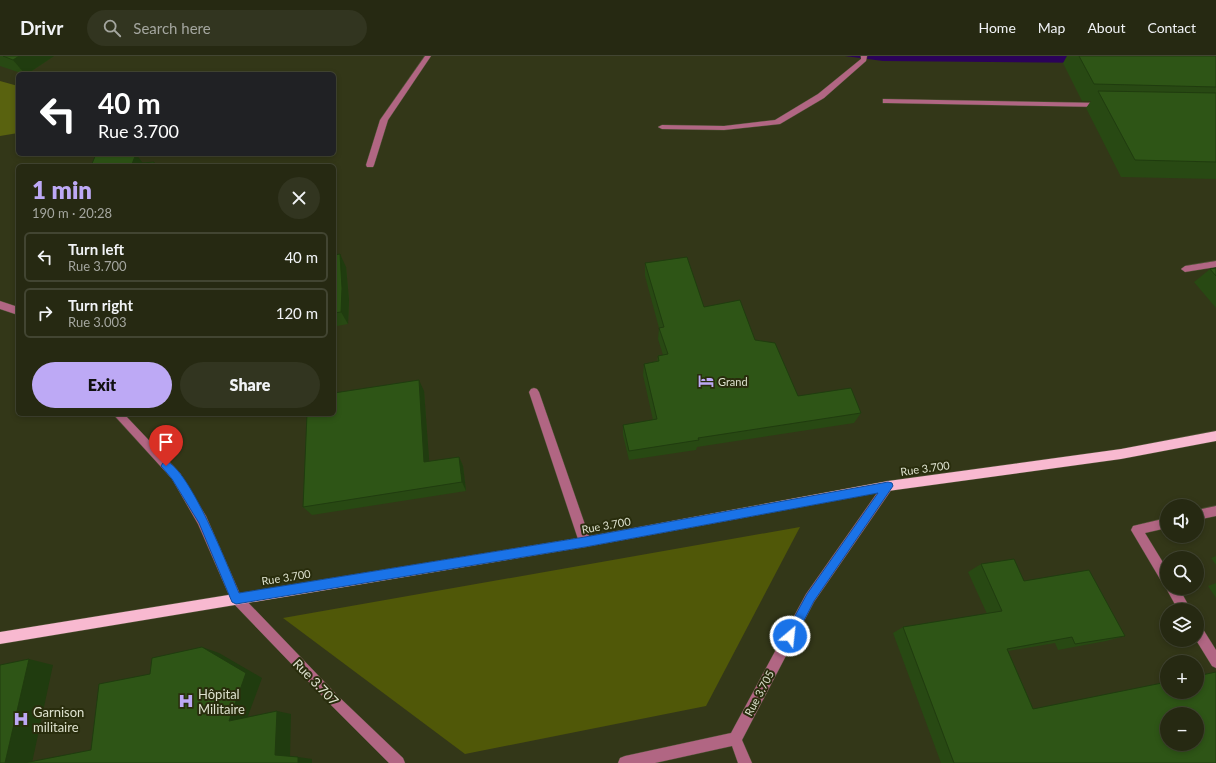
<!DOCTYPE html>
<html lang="en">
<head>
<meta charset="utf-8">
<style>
  :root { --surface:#262912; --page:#323520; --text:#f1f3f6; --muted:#a4a69f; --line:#424532; --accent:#bda9f5 }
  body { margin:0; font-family:Lato,sans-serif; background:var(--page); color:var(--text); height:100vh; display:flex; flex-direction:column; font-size:15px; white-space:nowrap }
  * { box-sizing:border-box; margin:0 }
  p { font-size:13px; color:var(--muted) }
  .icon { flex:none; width:22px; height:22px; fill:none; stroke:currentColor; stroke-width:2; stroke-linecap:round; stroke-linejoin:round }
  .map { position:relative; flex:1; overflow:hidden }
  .side { position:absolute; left:16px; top:108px; width:320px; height:252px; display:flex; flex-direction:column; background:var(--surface); border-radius:6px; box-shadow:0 2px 6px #0003,0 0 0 1px var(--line) }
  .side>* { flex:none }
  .top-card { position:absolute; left:16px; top:16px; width:320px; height:84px; border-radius:6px; box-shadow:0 2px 6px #0003,0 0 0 1px var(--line); background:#202124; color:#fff; overflow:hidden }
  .fabs { position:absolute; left:1160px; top:443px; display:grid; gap:8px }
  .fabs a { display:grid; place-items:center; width:44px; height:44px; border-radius:50%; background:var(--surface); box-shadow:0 2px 6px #0003,0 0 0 1px var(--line); font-size:20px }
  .pin { position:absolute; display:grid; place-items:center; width:34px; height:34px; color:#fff; margin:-41px -17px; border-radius:50% 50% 50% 0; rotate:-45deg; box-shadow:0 0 4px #0007 }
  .pin .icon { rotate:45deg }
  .me { position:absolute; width:44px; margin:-22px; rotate:28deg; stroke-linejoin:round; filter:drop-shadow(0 0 3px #0008) }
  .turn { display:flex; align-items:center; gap:14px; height:84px; padding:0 16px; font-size:18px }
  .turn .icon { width:52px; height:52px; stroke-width:2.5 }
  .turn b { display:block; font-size:28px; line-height:34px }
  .round { display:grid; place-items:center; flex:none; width:42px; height:42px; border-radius:21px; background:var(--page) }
  .headline { display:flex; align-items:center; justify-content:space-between; height:68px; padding:0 16px }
  h1 { font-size:24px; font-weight:800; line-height:30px; color:var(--accent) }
  .action { display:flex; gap:8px; margin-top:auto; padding:8px 16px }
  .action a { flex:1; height:46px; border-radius:24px; background:var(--accent); color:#111; font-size:16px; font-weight:800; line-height:46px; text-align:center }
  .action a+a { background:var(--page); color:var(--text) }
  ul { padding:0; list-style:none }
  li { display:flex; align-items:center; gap:12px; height:50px; margin:0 8px 6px; padding:0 8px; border:2px solid var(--line); border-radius:6px }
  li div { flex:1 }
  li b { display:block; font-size:15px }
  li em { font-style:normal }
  header { display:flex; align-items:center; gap:24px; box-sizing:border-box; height:56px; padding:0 20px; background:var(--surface); border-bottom:1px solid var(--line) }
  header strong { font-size:19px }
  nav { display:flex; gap:22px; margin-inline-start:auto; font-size:14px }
  .search { width:280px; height:36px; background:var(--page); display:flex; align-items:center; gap:10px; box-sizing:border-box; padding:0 14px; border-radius:22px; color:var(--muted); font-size:15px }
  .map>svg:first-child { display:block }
  .green { fill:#505808 }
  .forest { fill:#59620f }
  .water { fill:#2b0259 }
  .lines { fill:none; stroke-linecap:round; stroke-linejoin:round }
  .minor-casing { stroke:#4e5235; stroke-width:1 }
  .major-casing { stroke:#4e5235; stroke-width:1 }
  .minor { fill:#b16683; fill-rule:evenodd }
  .major { fill:#f8b9d0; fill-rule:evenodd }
  .wall { fill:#284913 }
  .shaded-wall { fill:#203c0f }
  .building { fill:#2e5516; stroke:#203c0f; fill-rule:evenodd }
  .route { fill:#1a73e8; stroke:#114b97 }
  .labels { text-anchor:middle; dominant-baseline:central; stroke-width:4; stroke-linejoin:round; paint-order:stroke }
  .poi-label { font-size:11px; fill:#dde1ce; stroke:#292d0d; text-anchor:start }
  .street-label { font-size:11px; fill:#dde1ce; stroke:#292d0d }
  .near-street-label { font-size:13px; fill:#dde1ce; stroke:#292d0d }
  .near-poi-label { font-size:13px; fill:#dde1ce; stroke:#292d0d; text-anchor:start }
</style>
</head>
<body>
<header>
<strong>Drivr</strong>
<div class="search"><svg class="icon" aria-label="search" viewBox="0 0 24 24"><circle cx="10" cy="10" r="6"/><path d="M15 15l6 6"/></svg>Search here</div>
<nav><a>Home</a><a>Map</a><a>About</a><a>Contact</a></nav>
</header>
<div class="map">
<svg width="1216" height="707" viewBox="0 0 1216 707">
  <rect width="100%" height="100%" fill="#333718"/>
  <path class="green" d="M800 471 706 650 465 698 283 562Z"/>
  <path class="forest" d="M0 25 18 30V77L0 80Z"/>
  <path class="water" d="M845 0H1216V8L883 5Z"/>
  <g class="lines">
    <defs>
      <path id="minor" d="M425 0H431L388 64 374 109 373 111H367L366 109 380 64Z
        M861 0H867L866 5 824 42 780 68 724 74 662 73 658 71 662 69 724 70 775 64 818 38 861 3Z
        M883 43 1102 47 1106 49 1102 51 886 47H883Z
        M1216 205V211L1185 216 1181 213 1185 210Z
        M0 245 18 251V259L0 253Z
        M534 332 537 333 539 336 591 486 589 490 585 491 581 490 579 486 529 336 531 333Z
        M113 358H124L180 417 206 460 240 538 338 640 403 702 405 707H389L330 648 232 546 198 468 172 423Z
        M888 425 892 427 893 430 892 433 814 546 742 684 752 707H738L732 690 655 707H618L620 702 625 700 731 677 806 538 884 427Z
        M1216 450V460L1197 464V454Z
        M1167 462V472L1145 477 1167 513V530L1163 528 1131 474 1133 470 1137 469Z
        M1167 530V532H1179L1191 554H1178L1166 532Z
        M1197 568 1201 570 1216 594V612L1212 610 1196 584Z"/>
      <path id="major" d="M1216 375V385L1121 403 888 435 585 491 0 588V576L585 481 888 425 1121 393Z"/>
    </defs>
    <use href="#minor" class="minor-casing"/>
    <use href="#major" class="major-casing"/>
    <use href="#minor" class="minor"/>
    <use href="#major" class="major"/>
  </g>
  <path class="wall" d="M0 0H54L27 18H24L0 10Z
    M1067 0H1216V123L1121 121 1086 52 1091 45H1082L1063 7Z
    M334 199 346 211 349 244 348 268 337 270V288L335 289 334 307Z
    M645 207 704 251 755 284 798 340 861 357 854 367 697 391 696 394 629 404 623 379V369L653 364 643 319 644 308 657 305 658 300 663 299 658 283 659 272 645 220Z
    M1216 212V252L1194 226 1210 213Z
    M424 335 429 406 459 401 463 410 466 435 312 459 303 451Z
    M1216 500V509L1211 502Z
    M981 508 1024 525 1125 580 1106 585 1058 594 1055 587 1008 595 1033 652 1216 707H941L893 577 903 571 987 558 968 516Z
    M1216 527V542L1208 530Z"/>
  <path class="shaded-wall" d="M19 0H54L27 18H25L13 4Z
    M136 98 145 110 132 108Z
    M154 106 157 110H153Z
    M340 198 346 211 349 244 348 268 341 256Z
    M334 264 337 270V288L334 283Z
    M334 287 335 289 334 307Z
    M419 324 424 335 430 416 424 406Z
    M459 401 463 410 466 435 462 426Z
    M202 591 219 597 262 622 245 668 229 665Z
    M29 603 53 609 32 707H5Z
    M277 655 291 658 290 701 275 699Z
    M298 701 312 703V707H298Z"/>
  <path class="building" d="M3 0H19L13 4Z
    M1079 0H1216V31L1094 28Z
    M1098 35 1216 37V106L1135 104Z
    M96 98H136L132 108 154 106 153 110H91Z
    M340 198 342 232 341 256 334 257V199Z
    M687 201 704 251 740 244 755 284 775 287 798 340 851 332 861 357 698 382 699 384 629 395 623 369 657 363 644 308 659 305 658 300 668 298 659 272 664 271 645 207Z
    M1216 212V220L1210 213Z
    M419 324 424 406 459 401 462 426 303 451 307 358H334V337Z
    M1014 503 1024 525 1089 514 1125 580 1075 588 1072 581 1007 593 1033 653 1167 626V636H1197V620L1216 616V707H954L903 571 1002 555 981 508ZM1167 658H1197V688H1167Z
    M202 591 246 617 229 665 277 655 275 699 298 701V707H24L91 694 99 628 150 618 152 602Z
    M29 603 5 707H0V609Z"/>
  <path class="route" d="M166 405C190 414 228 511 239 537L585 481 888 426 892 427 893 430 814 545 794 584 790 586 786 584 784 580 807 538 878 437 585 491 236 548 232 546 199 467 172 423 161 410 163 407Z"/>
  <defs>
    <symbol id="hotel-bare" viewBox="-9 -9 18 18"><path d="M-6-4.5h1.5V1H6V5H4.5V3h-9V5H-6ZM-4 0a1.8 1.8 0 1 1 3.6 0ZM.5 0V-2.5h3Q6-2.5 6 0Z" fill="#bda9f5" stroke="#292d0d" stroke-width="2.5" paint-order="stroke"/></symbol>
    <symbol id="hospital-bare" viewBox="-9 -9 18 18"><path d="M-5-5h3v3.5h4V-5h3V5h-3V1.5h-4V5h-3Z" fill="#bda9f5" stroke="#292d0d" stroke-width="2.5" paint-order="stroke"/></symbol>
  </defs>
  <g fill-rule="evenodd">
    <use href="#hotel-bare" x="695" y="314" width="22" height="22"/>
    <use href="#hospital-bare" x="175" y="634" width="22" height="22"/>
    <use href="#hospital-bare" x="10" y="652" width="22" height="22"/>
  </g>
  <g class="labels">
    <g class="poi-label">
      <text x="718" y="325">Grand</text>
    </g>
    <g class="street-label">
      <text transform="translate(925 412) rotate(-8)">Rue 3.700</text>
      <text transform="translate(606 469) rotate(-10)">Rue 3.700</text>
      <text transform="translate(286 521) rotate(-9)">Rue 3.700</text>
      <text transform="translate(759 637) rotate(-62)">Rue 3.705</text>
    </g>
    <g class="near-street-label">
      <text transform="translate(316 626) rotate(46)">Rue 3.707</text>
    </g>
    <g class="near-poi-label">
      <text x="198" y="638">Hôpital<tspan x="198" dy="15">Militaire</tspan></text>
      <text x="33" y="656">Garnison<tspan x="33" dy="15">militaire</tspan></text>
    </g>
  </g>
</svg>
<div class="fabs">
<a><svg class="icon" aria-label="sound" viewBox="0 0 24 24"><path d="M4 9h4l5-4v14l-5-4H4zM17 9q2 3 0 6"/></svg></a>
<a><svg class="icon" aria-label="search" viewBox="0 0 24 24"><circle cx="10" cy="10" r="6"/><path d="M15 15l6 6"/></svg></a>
<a><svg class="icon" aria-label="layers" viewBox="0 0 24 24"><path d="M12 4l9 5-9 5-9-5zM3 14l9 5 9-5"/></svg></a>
<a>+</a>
<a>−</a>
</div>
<div class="pin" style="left:166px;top:410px;background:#d93025"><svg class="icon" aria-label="arrive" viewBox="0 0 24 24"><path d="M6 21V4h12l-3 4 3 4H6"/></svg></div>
<svg class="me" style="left:790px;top:580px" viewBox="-20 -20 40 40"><circle r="17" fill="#1a73e8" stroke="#fff" stroke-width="3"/><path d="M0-11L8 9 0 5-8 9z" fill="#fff"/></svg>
<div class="top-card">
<div class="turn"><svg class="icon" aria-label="left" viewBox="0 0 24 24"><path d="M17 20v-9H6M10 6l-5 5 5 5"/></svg><div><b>40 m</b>Rue 3.700</div></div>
</div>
<section class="side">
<div class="headline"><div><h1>1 min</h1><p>190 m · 20:28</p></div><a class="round"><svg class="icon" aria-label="close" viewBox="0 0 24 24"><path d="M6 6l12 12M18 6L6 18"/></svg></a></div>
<ul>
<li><svg class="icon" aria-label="left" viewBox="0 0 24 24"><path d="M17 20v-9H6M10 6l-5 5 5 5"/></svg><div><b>Turn left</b><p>Rue 3.700</p></div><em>40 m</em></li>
<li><svg class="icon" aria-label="right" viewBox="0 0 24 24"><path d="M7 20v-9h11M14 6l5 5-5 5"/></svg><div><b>Turn right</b><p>Rue 3.003</p></div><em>120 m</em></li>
</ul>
<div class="action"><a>Exit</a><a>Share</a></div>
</section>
</div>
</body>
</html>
